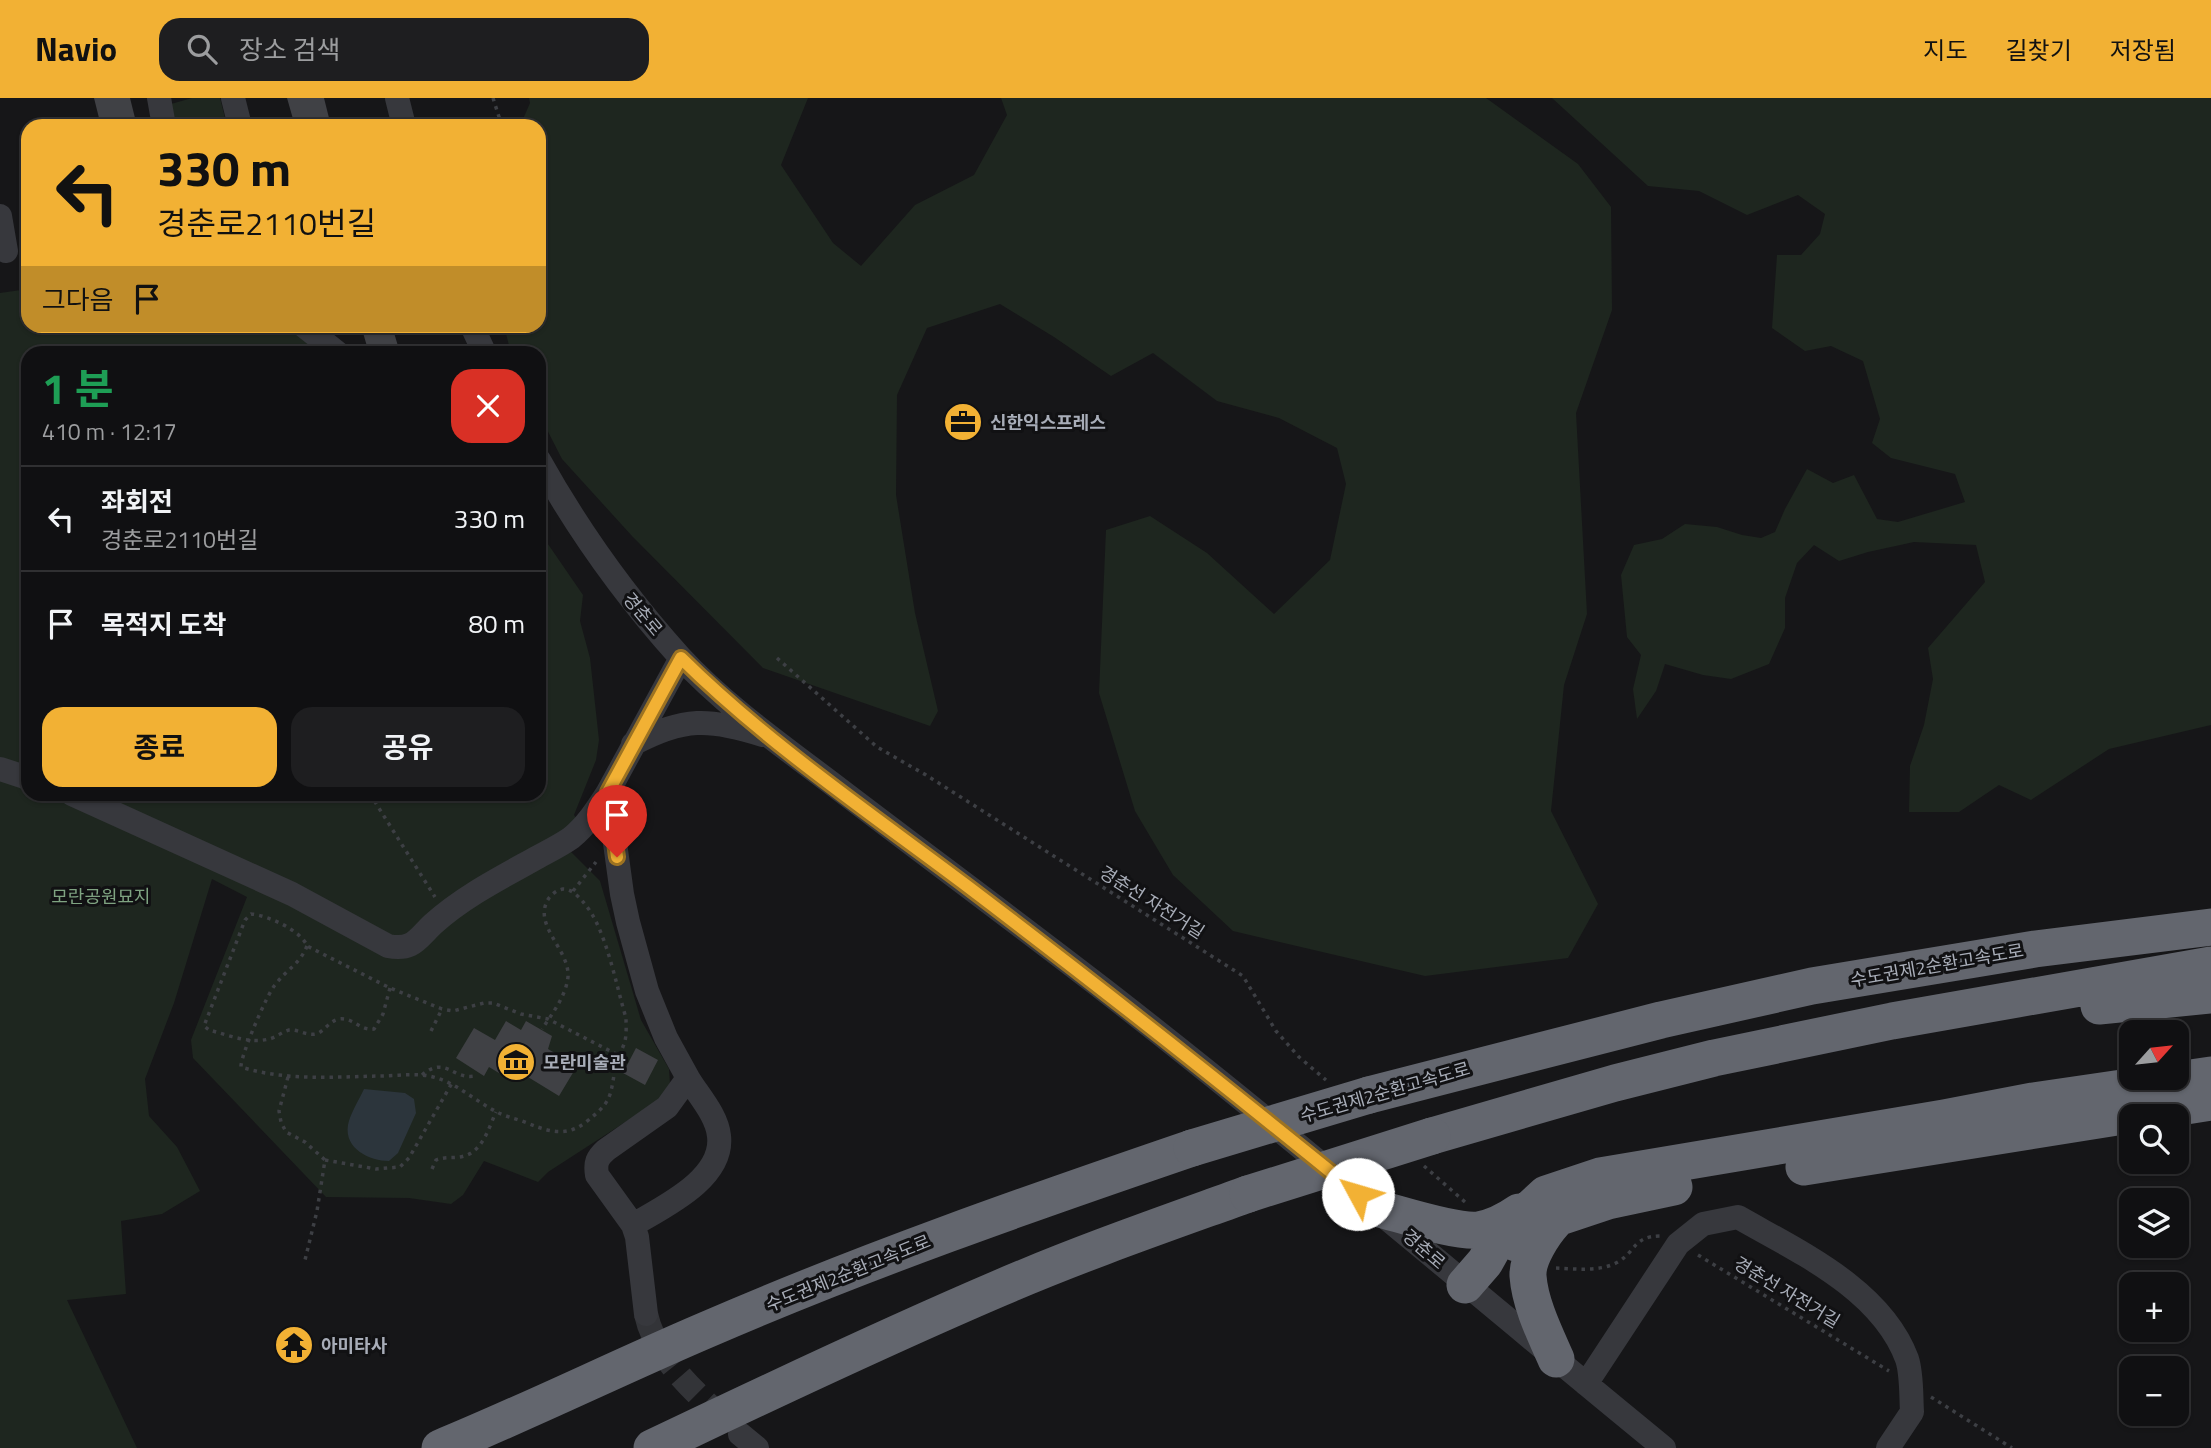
<!DOCTYPE html>
<html lang="ko">
<head>
<meta charset="utf-8">
<style>
  :root { --surface:#101012; --page:#1e1e20; --text:#f1f3f6; --muted:#9c9d9f; --line:#303032; --accent:#f2b134 }
  body { margin:0; font-family:"Titillium Web","Noto Sans KR",sans-serif; background:var(--page); color:var(--text); height:100vh; display:flex; flex-direction:column; font-size:26px; white-space:nowrap }
  * { box-sizing:border-box; margin:0 }
  p { font-size:23px; color:var(--muted) }
  .icon { flex:none; width:38px; height:38px; fill:none; stroke:currentColor; stroke-width:2; stroke-linecap:round; stroke-linejoin:round }
  .map { position:relative; flex:1; overflow:hidden }
  .sheet { position:absolute; left:21px; top:248px; width:525px; height:455px; display:flex; flex-direction:column; background:var(--surface); border-radius:21px; box-shadow:0 2px 5px #0004,0 0 0 2px var(--line) }
  .sheet>* { flex:none }
  .guide { position:absolute; left:21px; top:21px; width:525px; height:214px; border-radius:21px; box-shadow:0 2px 5px #0004,0 0 0 2px var(--line); background:#f2b134; color:#111; overflow:hidden }
  .needle { width:46px; rotate:63deg }
  .controls { position:absolute; left:2119px; top:922px; display:grid; gap:14px }
  .controls a { display:grid; place-items:center; width:70px; height:70px; border-radius:14px; background:var(--surface); box-shadow:0 2px 5px #0004,0 0 0 2px var(--line); font-size:35px }
  .pin { position:absolute; display:grid; place-items:center; width:60px; height:60px; color:#fff; margin:-72px -30px; border-radius:50% 50% 50% 0; rotate:-45deg; box-shadow:0 0 7px #0007 }
  .pin .icon { rotate:45deg }
  .me { position:absolute; width:77px; margin:-38px; rotate:309deg; stroke-linejoin:round; filter:drop-shadow(0 0 5px #0008) }
  .turn { display:flex; align-items:center; gap:24px; height:147px; padding:0 21px; font-size:32px }
  .turn .icon { width:91px; height:91px; stroke-width:2.5 }
  .turn b { display:block; font-size:49px; line-height:60px }
  .then { display:flex; align-items:center; height:66px; padding:0 21px; background:#0003; gap:14px; font-size:26px }
  .round { display:grid; place-items:center; flex:none; width:74px; height:74px; border-radius:21px; background:var(--page) }
  .head { display:flex; align-items:center; justify-content:space-between; height:119px; padding:0 21px }
  h1 { font-size:42px; font-weight:700; line-height:52px; color:#1e9e55 }
  .primary-button { display:flex; gap:14px; margin-top:auto; padding:14px 21px }
  .primary-button a { flex:1; height:80px; border-radius:21px; background:var(--accent); color:#111; font-size:28px; font-weight:700; line-height:80px; text-align:center }
  .primary-button a+a { background:var(--page); color:var(--text) }
  ul { padding:0; list-style:none }
  li { display:flex; align-items:center; gap:21px; height:105px; padding:0 21px; border-top:2px solid var(--line) }
  li div { flex:1 }
  li b { display:block; font-size:26px }
  li em { font-style:normal }
  header { display:flex; align-items:center; gap:42px; box-sizing:border-box; height:98px; padding:0 35px; background:var(--accent); color:#111 }
  header strong { font-size:33px }
  nav { display:flex; gap:38px; margin-inline-start:auto; font-size:24px }
  .search { width:490px; height:63px; background:var(--page); display:flex; align-items:center; gap:18px; box-sizing:border-box; padding:0 24px; border-radius:21px; color:var(--muted); font-size:26px }
  .map>svg:first-child { display:block }
  .green { fill:#1e261f }
  .water { fill:#2c353c }
  .building { fill:#404145 }
  .lines { fill:none; stroke-linecap:round; stroke-linejoin:round }
  .minor-tunnel { stroke:#333438; stroke-width:24; stroke-dasharray:24 12; stroke-linecap:butt }
  .path { stroke:#3d3f44; stroke-width:3.5; stroke-dasharray:3.5 5; stroke-linecap:butt }
  .minor { stroke:#37383d; stroke-width:24 }
  .highway { stroke:#63666e; stroke-width:37 }
  .highway-bridge { stroke:#63666e; stroke-width:37 }
  .route-casing { stroke:#9d7322; stroke-width:18 }
  .route { stroke:#f2b134; stroke-width:12 }
  .labels { text-anchor:middle; dominant-baseline:central; stroke-width:6; stroke-linejoin:round; paint-order:stroke }
  .poi-label { font-size:18px; font-weight:bold; fill:#a8adb8; stroke:#111113; text-anchor:start }
  .street-label { font-size:18px; fill:#a8adb8; stroke:#111113 }
  .park-label { font-size:18px; fill:#7fa381; stroke:#111113 }
</style>
</head>
<body>
<header>
<strong>Navio</strong>
<div class="search"><svg class="icon" aria-label="search" viewBox="0 0 24 24"><circle cx="10" cy="10" r="6"/><path d="M15 15l6 6"/></svg>장소 검색</div>
<nav><a>지도</a><a>길찾기</a><a>저장됨</a></nav>
</header>
<div class="map">
<svg width="2211" height="1350" viewBox="0 0 2211 1350">
  <rect width="100%" height="100%" fill="#161618"/>
  <path class="green" d="M192 0H220L227 28H176L171 6Z
    M529 0H808L781 67 833 145 861 168 915 107 974 77 1007 17 1001 0H1486L1578 66 1611 109 1612 212 1576 315 1587 516 1564 587 1551 713 1598 806 1568 860 1425 878 1233 833 1173 777 1135 713 1099 595 1106 432 1150 418 1207 455 1274 516 1330 462 1346 386 1337 350 1279 320 1217 303 1153 255 1111 278 1054 239 1000 206 927 230 897 297 896 397 915 515 938 613 930 628 763 570 632 438 562 361 539 316V256L511 255 504 228H539V28H520L530 5Z
    M1552 0H2211V627L2109 651 2031 702 1999 687 1959 714H1909L1910 668 1924 627 1933 581 1928 550 1985 484 1976 447 1914 444 1868 454 1839 463 1814 447 1797 465 1785 500V530L1769 566 1731 581 1703 577 1665 566 1656 593 1637 621 1633 591 1641 557 1627 539 1621 477 1634 447 1662 441 1685 426 1717 429 1742 437 1761 440 1775 434 1785 411 1807 371 1833 385 1854 377 1877 421 1898 424 1965 404 1955 376 1891 360 1872 345 1880 321 1863 263 1831 248 1805 253 1772 230 1777 157H1801L1820 136 1825 116 1798 97 1747 117 1699 93 1648 88Z
    M28 191V228H295L334 255 28 256V696H539V433L583 497 580 523 590 560 599 642 596 662 574 717 583 729 571 754 600 783 641 922 669 971 670 986 664 999 548 1074 538 1084 484 1063 463 1097 451 1106 409 1100 326 1099 193 960 191 942 247 799 212 781 174 905 145 981 149 1018 177 1049 200 1093 162 1116 121 1123 126 1196 67 1202 137 1350H0V195Z"/>
  <path class="water" d="M364 991 405 995 414 1001 416 1015 398 1055 389 1063C370 1063 344 1051 348 1027 350 1016 359 1002 364 991Z"/>
  <path class="building" d="M94 0H130L137 28H101Z
    M287 0H324L331 28H295Z
    M361 228H392L398 248 369 255Z
    M506 923 521 932 526 923 552 938 548 951 577 968 559 998 510 968 504 978 489 969 484 978 456 960 474 930 495 942Z
    M636 950 658 962 645 987 623 975Z"/>
  <g class="lines">
    <path class="minor-tunnel" d="M646 1216C655 1260 697 1296 728 1325"/>
    <path class="path" d="M493 0 500 22
      M777 560 877 649 926 677 1243 878 1276 933 1299 959 1326 982
      M370 696 435 799
      M573 793 596 764
      M307 848C300 866 286 872 275 887 267 896 240 959 241 969 286 983 332 979 378 978 392 978 407 976 421 977 451 979 471 1001 497 1014 504 1018 513 1020 522 1023 545 1032 564 1041 586 1024 611 1004 610 1001 615 971 616 961 621 955 624 946 627 938 626 928 626 920 616 887 606 830 584 805 579 799 572 791 563 791 557 792 552 796 549 800 531 827 570 851 568 879 566 898 552 916 542 931
      M390 890 383 916 374 931C360 933 353 919 339 921 329 923 325 933 316 936 306 938 298 931 289 932 282 934 275 940 269 941 249 946 228 937 209 932L204 928 245 822 251 816C267 817 302 833 307 848L390 890 442 911 453 913 484 905H493L521 916 548 921 618 957
      M431 933 442 911
      M422 977C446 957 452 982 475 978
      M288 979 279 1013 281 1024 286 1034 305 1044 325 1062 317 1113 305 1162
      M325 1062 376 1071 400 1069 409 1060 452 985
      M1424 1068 1465 1104
      M432 1071 436 1062C446 1058 455 1061 464 1058 483 1053 489 1029 496 1014
      M1698 1157 1889 1273
      M1556 1170C1576 1171 1600 1174 1618 1164 1636 1153 1634 1138 1660 1138
      M1931 1299 2012 1350"/>
    <path class="minor" d="M159 0 164 28
      M233 0 240 28
      M397 0 404 28
      M0 118 6 153
      M304 228 339 256
      M472 228 485 256
      M539 362C578 432 626 499 680 559 727 610 787 651 843 694 931 761 1020 827 1108 895 1297 1042 1478 1198 1664 1350
      M633 646C683 619 710 620 763 637
      M0 671 28 680
      M72 696 292 796 388 848C413 853 417 841 433 826 464 798 502 779 538 759 549 753 561 747 571 740 587 727 597 711 608 694
      M633 1127C663 1109 724 1081 719 1038 717 1017 698 997 688 980
      M646 1216 637 1139 633 1127 597 1077C595 1065 597 1060 606 1052L667 1009 688 980 666 940 647 893 628 824 622 796 608 694 681 560
      M1586 1286 1678 1146 1703 1126 1738 1119C1799 1154 1881 1191 1907 1261 1912 1276 1911 1298 1912 1314L1888 1350
      M740 1336 757 1350"/>
    <path class="highway" d="M2099 908 2211 897
      M1369 997 1661 922 1812 888 2035 851 2211 829
      M1432 1038 1615 985 1714 960 1892 923 2211 867
      M1804 1069 2211 1004
      M1376 1110C1400 1116 1457 1135 1479 1132 1495 1129 1506 1123 1519 1114
      M1554 1124C1543 1136 1527 1161 1528 1178 1530 1206 1545 1236 1556 1261
      M1516 1145 1557 1120 1608 1103 1674 1089
      M1465 1187 1485 1164 1499 1139 1546 1096 1600 1078 1944 1020 2033 1003 2211 977
      M440 1350C530 1313 617 1270 706 1232 865 1163 1028 1106 1192 1050
      M652 1350C767 1295 883 1240 1000 1190 1081 1155 1165 1126 1248 1096"/>
    <path class="highway-bridge" d="M1192 1050 1369 997
      M1248 1096 1432 1038"/>
  </g>
  <g class="lines">
    <defs>
      <path id="route" d="M617 759 608 694 681 560C767 645 870 715 967 788 1099 888 1229 991 1358 1096"/>
    </defs>
    <use href="#route" class="route-casing"/>
    <use href="#route" class="route"/>
  </g>
  <defs>
    <symbol id="office-disc" viewBox="-11 -11 22 22"><circle r="9.5" fill="#f2b134" stroke="#111113"/><path d="M-6-3h4V-5.5h4V-3h4V5H-6ZM-1-4.5V-3h2v-1.5ZM-6 0V1H6V0Z" fill="#111"/></symbol>
    <symbol id="museum-disc" viewBox="-11 -11 22 22"><circle r="9.5" fill="#f2b134" stroke="#111113"/><path d="M0-6L6-3V-2H-6V-3ZM-5-1h2V3h-2ZM-1-1h2V3h-2ZM3-1h2V3H3ZM-6 4H6V6H-6Z" fill="#111"/></symbol>
    <symbol id="temple-disc" viewBox="-11 -11 22 22"><circle r="9.5" fill="#f2b134" stroke="#111113"/><path d="M0-6L5-2H3V0L6.5 2.5H4V6H1.5V3h-3V6H-4V2.5H-6.5L-3 0V-2H-5Z" fill="#111"/></symbol>
  </defs>
  <g fill-rule="evenodd">
    <use href="#office-disc" x="941" y="302" width="44" height="44"/>
    <use href="#museum-disc" x="494" y="942" width="44" height="44"/>
    <use href="#temple-disc" x="272" y="1225" width="44" height="44"/>
  </g>
  <g class="labels">
    <g class="poi-label">
      <text x="990" y="324">신한익스프레스</text>
      <text x="543" y="964">모란미술관</text>
      <text x="321" y="1247">아미타사</text>
    </g>
    <g class="street-label">
      <text transform="translate(643 516) rotate(50)">경춘로</text>
      <text transform="translate(1152 804) rotate(32)">경춘선 자전거길</text>
      <text transform="translate(1937 867) rotate(-10)">수도권제2순환고속도로</text>
      <text transform="translate(1385 994) rotate(-16)">수도권제2순환고속도로</text>
      <text transform="translate(1424 1151) rotate(41)">경춘로</text>
      <text transform="translate(848 1175) rotate(-22)">수도권제2순환고속도로</text>
      <text transform="translate(1787 1194) rotate(31)">경춘선 자전거길</text>
    </g>
    <g class="park-label">
      <text x="101" y="798">모란공원묘지</text>
    </g>
  </g>
</svg>
<div class="controls">
<a><svg class="needle" viewBox="-14 -14 28 28"><path d="M0-13l5 13h-10z" fill="#e53935"/><path d="M0 13l5-13h-10z" fill="#9c9d9f"/></svg></a>
<a><svg class="icon" aria-label="search" viewBox="0 0 24 24"><circle cx="10" cy="10" r="6"/><path d="M15 15l6 6"/></svg></a>
<a><svg class="icon" aria-label="layers" viewBox="0 0 24 24"><path d="M12 4l9 5-9 5-9-5zM3 14l9 5 9-5"/></svg></a>
<a>+</a>
<a>−</a>
</div>
<div class="pin" style="left:617px;top:759px;background:#d93025"><svg class="icon" aria-label="arrive" viewBox="0 0 24 24"><path d="M6 21V4h12l-3 4 3 4H6"/></svg></div>
<svg class="me" style="left:1358px;top:1096px" viewBox="-20 -20 40 40"><circle r="19" fill="#fff"/><path d="M0-13L10 11 0 6-10 11z" fill="#f2b134"/></svg>
<div class="guide">
<div class="turn"><svg class="icon" aria-label="left" viewBox="0 0 24 24"><path d="M17 20v-9H6M10 6l-5 5 5 5"/></svg><div><b>330 m</b>경춘로2110번길</div></div>
<div class="then">그다음<svg class="icon" aria-label="arrive" viewBox="0 0 24 24"><path d="M6 21V4h12l-3 4 3 4H6"/></svg></div>
</div>
<section class="sheet">
<div class="head"><div><h1>1 분</h1><p>410 m · 12:17</p></div><a class="round" style="background:#d93025;color:#fff"><svg class="icon" aria-label="close" viewBox="0 0 24 24"><path d="M6 6l12 12M18 6L6 18"/></svg></a></div>
<ul>
<li><svg class="icon" aria-label="left" viewBox="0 0 24 24"><path d="M17 20v-9H6M10 6l-5 5 5 5"/></svg><div><b>좌회전</b><p>경춘로2110번길</p></div><em>330 m</em></li>
<li><svg class="icon" aria-label="arrive" viewBox="0 0 24 24"><path d="M6 21V4h12l-3 4 3 4H6"/></svg><div><b>목적지 도착</b></div><em>80 m</em></li>
</ul>
<div class="primary-button"><a>종료</a><a>공유</a></div>
</section>
</div>
</body>
</html>
